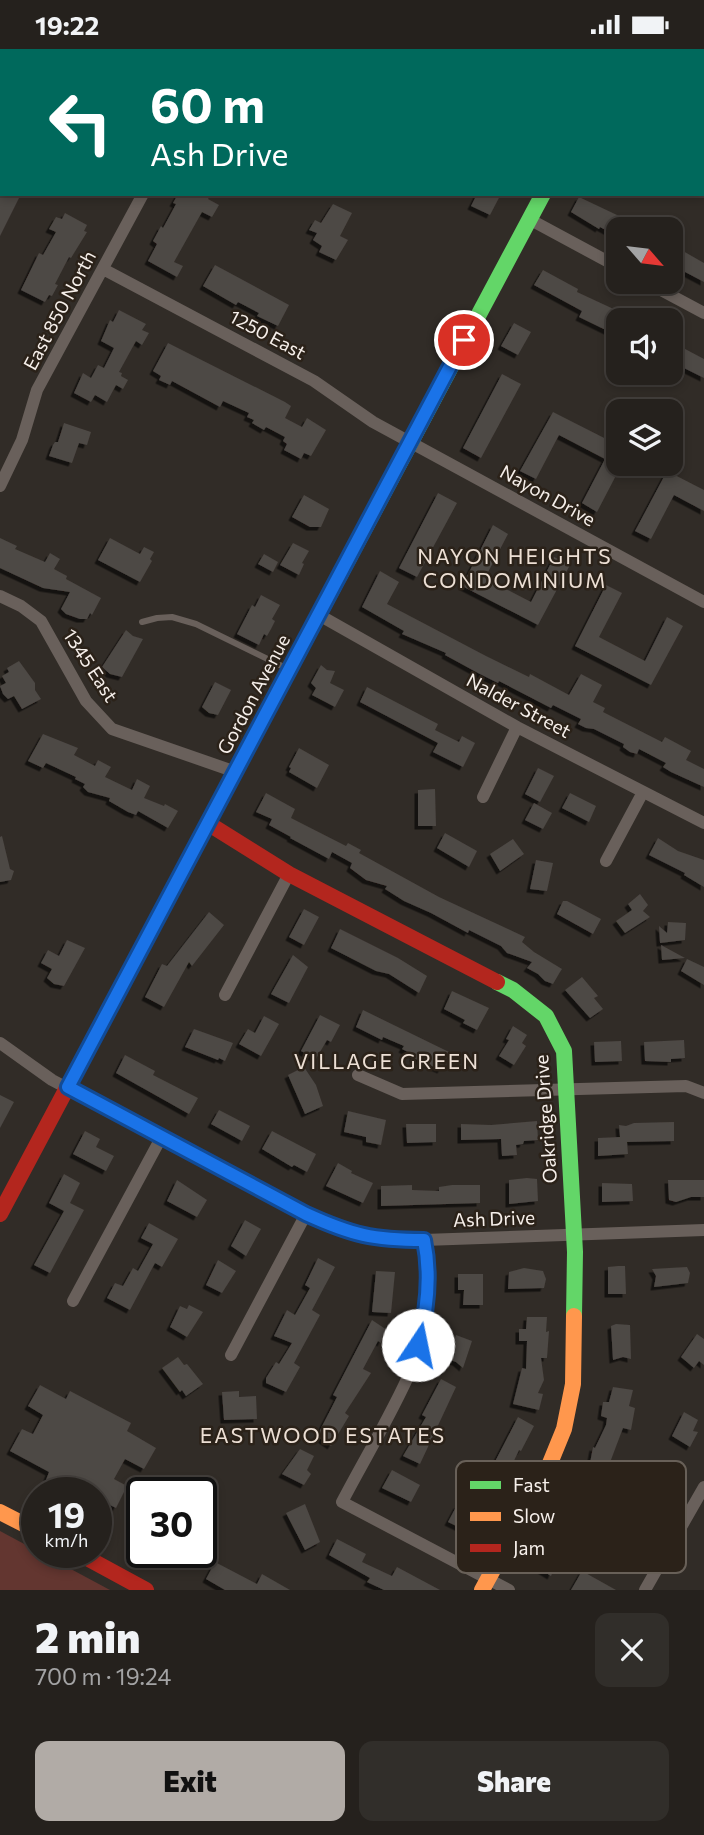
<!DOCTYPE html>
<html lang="en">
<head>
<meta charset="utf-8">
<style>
  :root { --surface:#25211d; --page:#312e2a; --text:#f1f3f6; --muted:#a3a3a4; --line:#423e3b; --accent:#b1aba6 }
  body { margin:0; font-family:Commissioner,sans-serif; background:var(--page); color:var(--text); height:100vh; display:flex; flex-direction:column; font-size:26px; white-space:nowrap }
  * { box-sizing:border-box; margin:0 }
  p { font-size:23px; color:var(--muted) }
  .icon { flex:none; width:38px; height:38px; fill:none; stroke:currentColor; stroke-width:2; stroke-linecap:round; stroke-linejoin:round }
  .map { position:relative; height:1541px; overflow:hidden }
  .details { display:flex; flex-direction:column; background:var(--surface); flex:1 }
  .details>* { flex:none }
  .banner { position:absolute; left:0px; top:0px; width:705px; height:147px; box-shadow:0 4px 10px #0003,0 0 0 2px var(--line); background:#00695c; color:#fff; overflow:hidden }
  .needle { width:46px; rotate:118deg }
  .buttons { position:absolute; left:606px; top:168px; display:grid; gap:14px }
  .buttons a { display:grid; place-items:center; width:77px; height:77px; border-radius:14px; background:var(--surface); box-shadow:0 4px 10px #0003,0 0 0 2px var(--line); font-size:35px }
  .speed { position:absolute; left:21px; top:1428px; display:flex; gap:14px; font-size:35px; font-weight:700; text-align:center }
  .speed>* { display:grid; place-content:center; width:91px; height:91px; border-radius:50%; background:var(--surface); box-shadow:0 4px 10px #0003,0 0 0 2px var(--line); line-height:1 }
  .speed small { font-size:18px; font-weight:400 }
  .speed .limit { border:4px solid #111; border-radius:10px; background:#fff; color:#111 }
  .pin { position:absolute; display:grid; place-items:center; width:60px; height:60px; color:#fff; margin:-30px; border:4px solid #fff; border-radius:50%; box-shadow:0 2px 7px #0007 }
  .me { position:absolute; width:77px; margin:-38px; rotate:11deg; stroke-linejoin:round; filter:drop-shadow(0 0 5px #0008) }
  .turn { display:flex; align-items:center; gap:24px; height:147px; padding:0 35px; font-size:32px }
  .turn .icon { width:91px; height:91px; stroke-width:2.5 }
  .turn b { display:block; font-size:49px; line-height:60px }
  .round { display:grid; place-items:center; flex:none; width:74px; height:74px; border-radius:14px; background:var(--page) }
  .headline { display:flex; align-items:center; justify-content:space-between; height:119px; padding:0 35px }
  h1 { font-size:42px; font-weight:800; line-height:52px }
  .button { display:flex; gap:14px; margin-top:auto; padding:14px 35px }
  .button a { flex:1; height:80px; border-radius:14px; background:var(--accent); color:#111; font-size:28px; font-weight:800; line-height:80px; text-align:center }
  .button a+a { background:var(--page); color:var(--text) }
  .status { display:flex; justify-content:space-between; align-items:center; height:49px; padding:0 35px; background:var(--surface); direction:ltr }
  .status svg { height:19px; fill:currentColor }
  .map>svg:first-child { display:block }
  .green { fill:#633630 }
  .building { fill:#4d4844; filter:url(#shadow) }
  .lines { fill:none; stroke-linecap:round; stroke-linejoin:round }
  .lane { stroke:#69605b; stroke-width:6 }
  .street { stroke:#69605b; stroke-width:12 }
  .fast { stroke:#63d668; stroke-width:16 }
  .slow { stroke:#ff974d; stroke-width:16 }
  .jam { stroke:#b3261e; stroke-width:16 }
  .route-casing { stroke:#114b97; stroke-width:18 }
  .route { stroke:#1a73e8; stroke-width:12 }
  .labels { text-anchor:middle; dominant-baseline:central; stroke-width:5; stroke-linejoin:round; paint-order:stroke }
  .street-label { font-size:19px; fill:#f6efea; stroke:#2b2219 }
  .neighbourhood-label { font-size:21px; letter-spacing:2px; fill:#ecdfd4; stroke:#2b2219 }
  .key { fill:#2b2219; stroke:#686058; stroke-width:2 }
  .key-label { font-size:19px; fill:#f6efea }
</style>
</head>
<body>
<div class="status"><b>19:22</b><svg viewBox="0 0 49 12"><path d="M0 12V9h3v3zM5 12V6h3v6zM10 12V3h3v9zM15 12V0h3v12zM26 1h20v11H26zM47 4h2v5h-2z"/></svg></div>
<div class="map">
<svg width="704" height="1541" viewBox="0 0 704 1541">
  <defs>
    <filter id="shadow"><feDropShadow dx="-3.5" dy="3.5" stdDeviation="0" flood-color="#0009"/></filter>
  </defs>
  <rect width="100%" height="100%" fill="#312c27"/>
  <path class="green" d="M0 1482 110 1541H0Z"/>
  <path class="building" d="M0 145H21L0 187Z
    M178 145H211L208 150 219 156 212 168 202 163 174 213 183 217 177 228 148 212 157 195 153 192 161 177 163 179 176 155 173 154Z
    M477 145H501L490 166 471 157Z
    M579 148 617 166 642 180H610L609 183 600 178 599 180 571 163Z
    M333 155 352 164 340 187 348 191 336 211 319 203 322 197 313 191 317 184 309 181 315 171 321 174Z
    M65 164 87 176 84 182 87 183 71 209 69 208 55 235 58 236 52 247 49 246 45 253 21 241 39 204 43 206 56 183 49 180 56 168 62 170Z
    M676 198 704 214V233L670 215V208Z
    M215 216 289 256 278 277 257 267 259 264 238 253 236 256 203 237Z
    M543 221 578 240 577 243 620 263 618 287 579 268 582 262 534 236Z
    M119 261 146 275 142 281 149 284 142 296 136 292 119 323 122 324 121 327 128 331 123 340 116 336 107 353 95 346 91 353 74 344 83 324 91 329 98 316 104 319 114 299 101 292 110 271 113 273Z
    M514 274 531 283 518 306 501 297Z
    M670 292 704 310V329L670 312Z
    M168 294 285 353 291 357 285 369 302 378 307 369 326 381 311 407 304 404 301 410 284 401 287 395 283 392 285 388 266 378 264 381 252 374 254 371 247 368 249 364 223 352 220 358 172 332 170 336 159 331 161 327 153 322Z
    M502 325 521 335 481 409 463 399Z
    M553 363 618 396V415H622L597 463 582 454 605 410 559 386 536 430 520 422Z
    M64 374 91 383 87 396 79 394 72 414 49 407 53 396 55 393H58Z
    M667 422 704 441V462L674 446 651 490 635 482Z
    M438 444 457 454 417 528 399 519Z
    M304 446 329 460 321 478H310L292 468Z
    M493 476 508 485 485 529 531 553 554 508 570 516 538 576 462 537Z
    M0 489 17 497 15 500 45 513 50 504 60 510 54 520 67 527 66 530 101 549 92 566 90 564 87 570H80L66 565 61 560 70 543 43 539 0 519Z
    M110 489 140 505 144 498 154 503 150 510 152 512 140 533 98 511Z
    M293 494 309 502 302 514 304 515 299 526 280 516Z
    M264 505 278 513 273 523 258 515Z
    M380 522 399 533 387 555 486 607 529 628 530 625 569 646 581 625 602 636 593 653 605 659 603 663 662 693 665 688 691 702 686 711 704 720V738L671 723 663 718 666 714 639 700 637 705 630 703 623 698 624 695 594 680 586 679 578 675 581 670 553 656 551 659 499 632 498 634 478 624 445 606 446 604 402 585 404 582 362 558Z
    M606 536 622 544 599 588 645 612 667 568 683 577 651 636 575 597Z
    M261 546 280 556 272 570 275 572 271 580 267 587 264 585 259 596 237 585 252 556 255 558Z
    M126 581 133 587 143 590 122 628 110 625 102 618Z
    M19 612 35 634V641L41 650 22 660 14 647 8 650 3 645 0 637 6 634 2 627 9 623 7 619Z
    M321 616 327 621 335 622 330 634 344 641 335 658 312 646 316 639 311 634Z
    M215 633 231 641 218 666 209 664 202 658Z
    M367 638 438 675 435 681 459 693 462 687 475 694 463 718 433 703 438 694 360 653Z
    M43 685 78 699 74 706 95 717 98 711 111 718 105 728 132 741 137 730 150 737 144 749 164 757 165 755 178 762 168 779 138 762 136 766 128 763 109 752 110 749 88 743 83 738 85 735 75 730 76 728 46 714 43 719 28 712Z
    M299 699 329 716 317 739 289 723 291 719 289 718Z
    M538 719 554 727 540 753 525 745Z
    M435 740 436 777H418V741Z
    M266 744 295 760 291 769 346 797 348 794 361 801 359 804 439 848 525 888 522 893 534 903 562 920 560 923 553 935 545 932 538 925 527 919 532 913 507 904 501 897 469 881 468 884 431 864 404 852 385 840 387 837 366 831 350 819 352 814 332 803 329 810 290 789 291 788 269 776 272 770 256 763Z
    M570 744 596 757 589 773 562 759Z
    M534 754 552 764 543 780 525 771Z
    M445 784 477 802 469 818 437 799Z
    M2 787 10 820 14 822 11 831 0 833V788Z
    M658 789 678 802 704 811V838L684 826 685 824 649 806Z
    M513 790 524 805 500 822 490 805Z
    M536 811 553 814 547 842 530 840Z
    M640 845 648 856 643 862 650 868 625 884 616 872 632 861 628 855Z
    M563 852H567L601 870 593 885 557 865Z
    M304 860 319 868 304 896 289 888Z
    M209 863 224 876 192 917 189 913 164 958 145 948 162 915 167 917Z
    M668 873 686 874 685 891 660 894 659 877 667 884Z
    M340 880 398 909 427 927 419 944 389 925 376 922 331 899Z
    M67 891 85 899 64 937 54 935 47 929 52 920 41 914 48 901 59 907Z
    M661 896 685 909 662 911Z
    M293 906 308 918 289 954 271 945Z
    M687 910 704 918V936L681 922Z
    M582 928 598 947 594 949 603 960 590 969 565 941Z
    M452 942 489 959 477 981 463 974 465 971 444 960Z
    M363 961 449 1003 441 1021 413 1009 414 1006 402 1000 404 997 383 988 382 991 356 978Z
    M320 966 340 976 331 993 327 991 316 1010 301 1002Z
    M264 967 279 975 261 1007 239 995 248 980 255 984Z
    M513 977 527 986 522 994 526 997 514 1016 499 1007 509 991 506 990Z
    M194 980 233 994 225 1012 219 1009 218 1011 185 998Z
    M684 991 685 1009 671 1010V1013L645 1012 644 993Z
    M621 992 622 1012 595 1013 594 993Z
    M125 1006 155 1022 153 1026 198 1049 189 1065 116 1024Z
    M304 1018 316 1036 323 1057 305 1065 288 1026Z
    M0 1046 14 1053 0 1079Z
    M219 1061 250 1077 242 1092 211 1075Z
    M348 1062 386 1071 381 1096 366 1093V1088L344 1083Z
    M537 1072 538 1091 524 1092 523 1095 516 1096 517 1106 502 1107 501 1090 461 1091V1075L491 1076Z
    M674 1073V1092L627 1093 628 1105 598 1107V1089L620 1088 619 1076 626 1077 634 1074Z
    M406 1075H436V1093L407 1094Z
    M85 1082 100 1090 96 1098 114 1107 106 1122 73 1105Z
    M272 1082 316 1105 307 1123 294 1116 292 1118 262 1100Z
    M338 1114 352 1122 351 1124 373 1134 363 1154 326 1137Z
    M64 1125 80 1134 70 1154 84 1161 50 1224 34 1216 64 1162 49 1154Z
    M527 1129 537 1130 538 1152 509 1155V1131Z
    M177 1131 207 1151 197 1168 167 1152Z
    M668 1131H704V1148H691L676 1153 669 1151Z
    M602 1134 632 1135 633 1152 602 1153Z
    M412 1136V1141L439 1142V1138L452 1136H480V1154L381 1157V1137Z
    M245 1171 261 1180 246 1207 231 1197Z
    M149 1174 178 1190 162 1218 155 1214 130 1261 107 1249 115 1234 123 1237 133 1219 138 1222 153 1195 141 1189Z
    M318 1209 335 1218 312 1261 320 1266 294 1314 300 1318 286 1343 266 1334V1329L276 1313 279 1315 292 1294 274 1287 287 1261 295 1266 310 1239 305 1236Z
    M218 1211 236 1222 222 1244 206 1236Z
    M618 1217H625L626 1245H608V1218Z
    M687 1218 690 1224 688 1234 654 1238 656 1227 652 1220Z
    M524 1219 543 1222 546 1230 544 1239 508 1240 509 1223Z
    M376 1222 395 1223 391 1264 372 1263Z
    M458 1225H483V1256H463L464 1241H458Z
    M189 1256 203 1263 187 1288 170 1278 180 1257 187 1260Z
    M527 1268H547L546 1283 549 1282 547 1309H541L544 1331 538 1344 543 1345 539 1361 513 1355 522 1319 526 1320 527 1292H519V1280H526Z
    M372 1271 387 1281 381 1294 378 1292 363 1320 371 1324 345 1364 349 1367 331 1397 317 1387 337 1348 333 1346Z
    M616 1275 630 1276 631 1310 623 1308 613 1311 611 1277Z
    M697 1285 704 1290V1316L699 1312 694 1319 681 1308Z
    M456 1286 472 1292 463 1319 456 1313 447 1310Z
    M178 1308 184 1316 187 1315 203 1335 186 1347 182 1341 180 1343 162 1319Z
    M441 1330 456 1338 420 1415 403 1407 426 1368 422 1366Z
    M40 1336 66 1350 70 1342 131 1374 127 1382 156 1399 144 1420 125 1410 114 1430 127 1437 116 1459 96 1449V1444H87L76 1438 73 1444H41L49 1423 10 1402 22 1380 33 1385 43 1366 28 1357Z
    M613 1338 633 1341 629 1357 635 1359 631 1381 623 1379 603 1432 588 1425 593 1398 595 1399 606 1376 607 1369 601 1367 603 1353H609Z
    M239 1342V1348L256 1347 257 1370 224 1371 222 1343Z
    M684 1363 698 1371 693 1382 698 1383 690 1398 672 1387Z
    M518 1368 534 1377 521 1402 519 1401 495 1453 470 1440 476 1429 485 1432Z
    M300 1400 314 1407 307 1421 311 1425 304 1436 282 1425Z
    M392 1421 420 1436 411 1453 382 1439Z
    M576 1439 590 1448 579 1469 577 1478 572 1485 571 1484 561 1503 551 1527 533 1516 561 1467 558 1466 566 1451 570 1452Z
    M305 1455 320 1493 305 1501 286 1464Z
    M457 1456 485 1471 477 1487 448 1473Z
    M337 1490 366 1505 362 1513 392 1527 397 1518 440 1541H384L367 1533 370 1529 329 1506Z
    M215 1513 257 1535 262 1525 290 1541H225L206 1530Z
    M582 1522 616 1541H571Z"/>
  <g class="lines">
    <path class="lane" d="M142 573 157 569 172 568 196 575 288 620"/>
    <path class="street" d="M122 0 125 2
      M42 2 43 0
      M704 62V63
      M0 73 2 69
      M529 170 618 218
      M103 220 314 332 373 373 704 553
      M646 233 704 264
      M0 437 22 391 37 341 143 145
      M0 547 21 557 41 572 86 652 112 680 236 723
      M319 566 517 678 704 774
      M483 748 517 678
      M606 812 643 743
      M225 946 289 825
      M0 994 52 1031 306 1165C352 1186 373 1191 424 1191L704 1181
      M358 1026 402 1045 686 1037 704 1044
      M424 1191C432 1228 427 1284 412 1319 392 1365 365 1409 342 1453L509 1541
      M73 1252 161 1089
      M231 1306 306 1165
      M645 1541 704 1438"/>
    <path class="fast" d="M621 2 622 0
      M276 646 543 145
      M497 933 513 941 546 967 564 1002 575 1203 574 1267"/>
    <path class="slow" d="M0 1463 37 1482
      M482 1541 546 1424 564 1380 573 1335 574 1267"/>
    <path class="jam" d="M209 775 289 825 497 933
      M0 1165 276 646
      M76 1503 146 1541"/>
  </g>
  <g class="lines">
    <defs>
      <path id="route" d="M418 1296C427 1263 431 1225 424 1191 373 1191 352 1186 306 1165L68 1038 464 291"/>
    </defs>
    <use href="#route" class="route-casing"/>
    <use href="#route" class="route"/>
  </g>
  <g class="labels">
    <g class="street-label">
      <text transform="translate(59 261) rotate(-62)">East 850 North</text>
      <text transform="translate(268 285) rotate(28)">1250 East</text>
      <text transform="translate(548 446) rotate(29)">Nayon Drive</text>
      <text transform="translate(91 616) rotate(57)">1345 East</text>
      <text transform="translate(253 645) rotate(-62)">Gordon Avenue</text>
      <text transform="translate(519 656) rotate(28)">Nalder Street</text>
      <text transform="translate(545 1070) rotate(-94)">Oakridge Drive</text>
      <text transform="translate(494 1169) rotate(-2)">Ash Drive</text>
    </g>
    <g class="neighbourhood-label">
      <text x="515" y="506">NAYON HEIGHTS<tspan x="515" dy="24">CONDOMINIUM</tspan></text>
      <text x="387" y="1011">VILLAGE GREEN</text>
      <text x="323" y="1385">EASTWOOD ESTATES</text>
    </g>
  </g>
  <rect x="456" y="1412" width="230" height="112" rx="10" class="key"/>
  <rect x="470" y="1432" width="31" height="8" fill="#63d668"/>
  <rect x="470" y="1463" width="31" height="9" fill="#ff974d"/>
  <rect x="470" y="1495" width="31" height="8" fill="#b3261e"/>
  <g class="key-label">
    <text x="513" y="1443">Fast</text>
    <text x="513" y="1474">Slow</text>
    <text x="513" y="1506">Jam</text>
  </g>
</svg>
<div class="buttons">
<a><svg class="needle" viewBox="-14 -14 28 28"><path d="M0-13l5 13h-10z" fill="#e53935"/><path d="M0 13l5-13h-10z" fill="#a3a3a4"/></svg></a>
<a><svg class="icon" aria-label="sound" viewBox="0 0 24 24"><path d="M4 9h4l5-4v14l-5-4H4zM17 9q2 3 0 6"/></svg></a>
<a><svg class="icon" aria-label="layers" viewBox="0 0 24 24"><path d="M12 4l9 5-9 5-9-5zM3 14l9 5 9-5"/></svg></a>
</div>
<div class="speed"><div>19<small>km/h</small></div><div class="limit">30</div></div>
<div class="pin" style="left:464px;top:291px;background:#d93025"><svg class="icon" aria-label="arrive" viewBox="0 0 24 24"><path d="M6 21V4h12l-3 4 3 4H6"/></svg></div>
<svg class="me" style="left:418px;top:1296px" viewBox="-20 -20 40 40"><circle r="19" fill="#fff"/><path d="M0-13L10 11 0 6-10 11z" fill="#1a73e8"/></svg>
<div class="banner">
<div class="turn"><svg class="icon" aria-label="left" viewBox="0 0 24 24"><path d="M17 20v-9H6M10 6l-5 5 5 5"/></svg><div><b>60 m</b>Ash Drive</div></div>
</div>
</div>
<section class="details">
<div class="headline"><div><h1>2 min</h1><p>700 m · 19:24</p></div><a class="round"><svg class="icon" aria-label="close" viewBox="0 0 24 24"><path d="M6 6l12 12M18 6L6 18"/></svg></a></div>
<div class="button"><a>Exit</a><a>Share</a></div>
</section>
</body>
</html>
